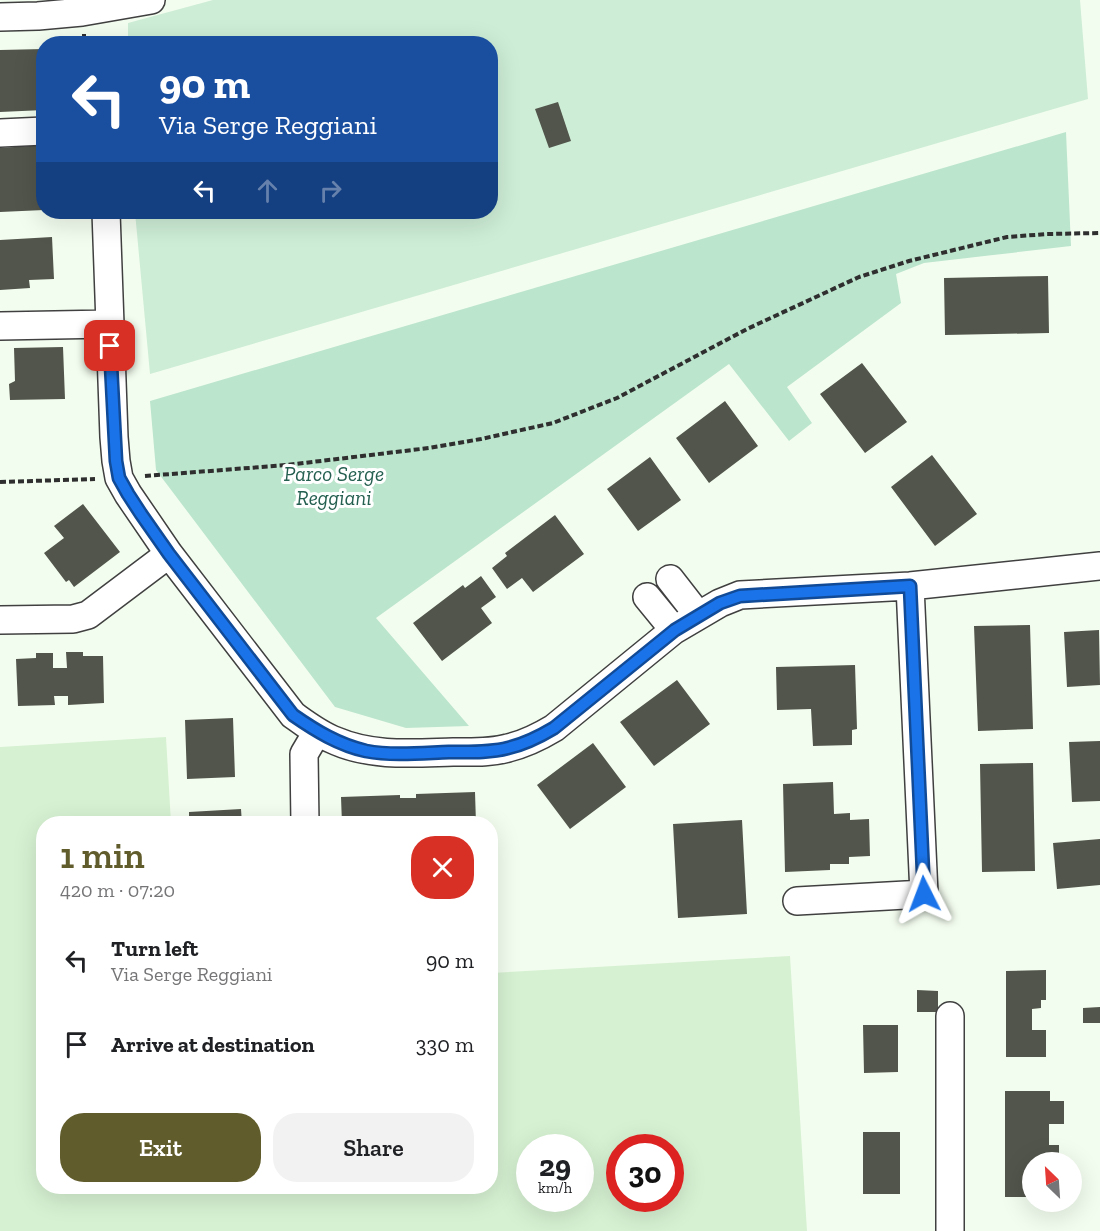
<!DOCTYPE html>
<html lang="en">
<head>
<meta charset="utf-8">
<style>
  :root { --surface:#fff; --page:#f2f2f2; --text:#202124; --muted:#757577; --accent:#615c2b }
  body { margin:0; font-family:"Zilla Slab",serif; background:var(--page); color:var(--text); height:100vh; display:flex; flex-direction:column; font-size:22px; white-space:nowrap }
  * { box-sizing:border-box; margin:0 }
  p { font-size:20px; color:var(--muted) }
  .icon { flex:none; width:33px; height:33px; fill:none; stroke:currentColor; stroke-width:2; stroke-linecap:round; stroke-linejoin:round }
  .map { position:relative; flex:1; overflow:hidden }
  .details { position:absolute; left:36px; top:816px; width:462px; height:378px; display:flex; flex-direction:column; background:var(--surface); border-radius:24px; box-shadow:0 6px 24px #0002 }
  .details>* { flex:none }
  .top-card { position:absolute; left:36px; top:36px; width:462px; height:183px; border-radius:24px; box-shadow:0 6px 24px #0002; background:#1a4fa0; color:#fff; overflow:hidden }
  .needle { width:39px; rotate:335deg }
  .controls { position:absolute; left:1022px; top:1152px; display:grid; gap:12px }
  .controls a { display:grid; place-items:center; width:60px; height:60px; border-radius:50%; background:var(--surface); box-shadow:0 6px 24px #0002; font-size:30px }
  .speed { position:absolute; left:516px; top:1134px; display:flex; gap:12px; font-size:30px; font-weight:700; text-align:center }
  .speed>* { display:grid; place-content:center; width:78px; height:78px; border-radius:50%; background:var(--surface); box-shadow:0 6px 24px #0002; line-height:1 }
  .speed small { font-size:15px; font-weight:400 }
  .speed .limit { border:9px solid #d22; background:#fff; color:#111 }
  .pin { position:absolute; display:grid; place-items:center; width:51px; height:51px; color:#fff; margin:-26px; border-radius:12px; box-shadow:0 3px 9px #0006 }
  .me { position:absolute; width:66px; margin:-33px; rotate:357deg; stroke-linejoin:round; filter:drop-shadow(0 0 4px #0008) }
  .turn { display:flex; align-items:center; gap:21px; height:126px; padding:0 24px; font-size:27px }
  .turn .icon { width:78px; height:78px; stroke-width:2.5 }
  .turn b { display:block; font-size:42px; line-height:51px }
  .lanes { display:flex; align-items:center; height:57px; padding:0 24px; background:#0003; justify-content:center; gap:30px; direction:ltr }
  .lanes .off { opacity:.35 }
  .round { display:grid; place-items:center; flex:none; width:63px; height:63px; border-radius:24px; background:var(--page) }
  .summary { display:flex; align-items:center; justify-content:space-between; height:102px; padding:0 24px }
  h1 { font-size:36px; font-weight:600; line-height:45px; color:var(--accent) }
  .button { display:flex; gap:12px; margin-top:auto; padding:12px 24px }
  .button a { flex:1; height:69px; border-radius:24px; background:var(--accent); color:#fff; font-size:24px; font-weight:600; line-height:69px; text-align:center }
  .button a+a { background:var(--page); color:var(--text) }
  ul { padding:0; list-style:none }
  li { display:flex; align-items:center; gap:18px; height:84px; padding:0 24px }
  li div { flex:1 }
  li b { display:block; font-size:22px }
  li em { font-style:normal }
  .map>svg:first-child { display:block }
  .farmland { fill:#d6f1d2; fill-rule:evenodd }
  .green { fill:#bce5cd }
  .pitch { fill:#cdedd6 }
  .building { fill:#52554b }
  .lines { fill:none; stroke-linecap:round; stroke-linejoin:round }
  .minor-casing { stroke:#404040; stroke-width:30 }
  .path { stroke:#2f2f2f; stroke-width:4; stroke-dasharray:6 3; stroke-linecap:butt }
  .minor { stroke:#fff; stroke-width:27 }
  .route-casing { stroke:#114b97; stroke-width:15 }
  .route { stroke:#1a73e8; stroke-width:10 }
  .labels { text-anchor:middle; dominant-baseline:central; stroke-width:6; stroke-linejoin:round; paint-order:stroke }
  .park-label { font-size:21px; font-style:italic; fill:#245f4f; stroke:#fff }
</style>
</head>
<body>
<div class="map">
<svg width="1100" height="1231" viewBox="0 0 1100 1231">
  <rect width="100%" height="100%" fill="#f3fdef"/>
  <path class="farmland" d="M166 737 171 823 44 824V1186H490L491 973 790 956 807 1231H0V747ZM530 1148H580V1198H530ZM620 1148H670V1198H620Z"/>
  <path class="green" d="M1066 132 1071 246 924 263 896 274 901 303 787 387 812 423 789 441 729 364 376 618 469 726 406 728 335 707 156 470 150 401Z"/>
  <path class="pitch" d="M213 0H1080L1088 99 150 374 135 212H490V44L128 43V23Z"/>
  <path class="building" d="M44 49V110L0 112V50Z
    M558 102 571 141 549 148 535 109Z
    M44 145V210L0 212V148Z
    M52 237 54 279 29 280 30 288 0 290V240Z
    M1048 276 1049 333 945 335 944 278Z
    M63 347 65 399 10 400 9 384 15 381 14 348Z
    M862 363 907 422 865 453 820 394Z
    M725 401 758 446 709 483 676 438Z
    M932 455 977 514 935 546 891 487Z
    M650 457 681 500 638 531 607 489Z
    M83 504 120 552 74 587 69 580 66 582 44 553 64 538 54 526Z
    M555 515 584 554 533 592 522 578 507 589 492 568 507 556 505 553Z
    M481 576 496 597 481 608 492 623 442 661 413 623 463 585 465 588Z
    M1030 625 1033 729 978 731 974 626Z
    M1099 630 1100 685 1067 687 1064 632Z
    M66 652H83V656H103L104 703 68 705V696H54L55 705 18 706 16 659 36 658V653H53V668H67Z
    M855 665 857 729 852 730V745L813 746 811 709 777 710 776 667Z
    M677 680 710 724 654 766 620 722Z
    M233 718 235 777 187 779 185 720Z
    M1100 741V801L1072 802 1069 742Z
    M593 743 626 787 570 829 537 785Z
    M1033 763 1035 871 982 872 980 764Z
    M833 782 834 814 850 813V820L869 819 870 856 849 857V864H830V870L785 872 783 784Z
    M475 792 476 824H342L341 797 400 795V798H416V794Z
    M241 809 242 824H189V812Z
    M742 820 747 914 678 918 673 824Z
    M1100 839V885L1057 889 1053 843Z
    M1046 970V1000H1041V1008L1032 1009V1030H1046V1057H1006V971Z
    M917 990 938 991V1012H917Z
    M1100 1007V1023H1083V1008Z
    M863 1025H898V1072L864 1073Z
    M1005 1091H1050V1101H1064V1124H1049V1145H1059V1162H1032V1197H1005Z
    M863 1132H900V1194H863Z"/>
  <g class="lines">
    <defs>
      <path id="minor" d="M0 17 38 16 82 12 151 0
        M0 133 44 131
        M106 212 114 437 116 461 119 478 128 494 169 554 293 715C307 725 320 735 336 741 373 757 414 753 453 752 471 752 491 753 508 748 525 744 539 737 554 728L674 630 720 603 740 595 910 586 1100 566
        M0 326 109 324
        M670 579 698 615
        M647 597 674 630
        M0 620 73 619 88 615 169 554
        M305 824 304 754 317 732
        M797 901 924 894 910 586
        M950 1231V1016"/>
    </defs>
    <use href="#minor" class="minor-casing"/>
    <path class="path" d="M84 34V44
      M145 476 287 465 429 448 481 439 553 423 617 398 747 329 859 277 909 261 1007 237 1047 234 1100 233
      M0 482 95 479"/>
    <use href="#minor" class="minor"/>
  </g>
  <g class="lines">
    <defs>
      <path id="route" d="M110 346 116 461 119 478 128 494 141 514 169 554 293 715C316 731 339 745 366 751 393 756 422 753 449 752 468 752 489 753 508 748 525 744 539 737 554 728L675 630 720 603 740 596 910 586 924 894"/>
    </defs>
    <use href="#route" class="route-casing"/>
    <use href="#route" class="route"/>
  </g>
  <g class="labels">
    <g class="park-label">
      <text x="334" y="473">Parco Serge<tspan x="334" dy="24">Reggiani</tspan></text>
    </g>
  </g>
</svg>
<div class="controls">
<a><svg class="needle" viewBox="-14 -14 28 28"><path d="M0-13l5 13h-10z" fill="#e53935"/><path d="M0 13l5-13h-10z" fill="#757577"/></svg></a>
</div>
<div class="speed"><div>29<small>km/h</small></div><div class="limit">30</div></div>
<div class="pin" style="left:110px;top:346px;background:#d93025"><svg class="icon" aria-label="arrive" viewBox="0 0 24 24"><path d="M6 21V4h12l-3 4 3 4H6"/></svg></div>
<svg class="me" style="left:924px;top:894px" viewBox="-20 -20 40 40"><path d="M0-17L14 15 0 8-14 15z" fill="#1a73e8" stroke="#fff" stroke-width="4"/></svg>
<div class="top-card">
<div class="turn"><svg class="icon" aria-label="left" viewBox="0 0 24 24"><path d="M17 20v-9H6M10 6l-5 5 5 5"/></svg><div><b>90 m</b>Via Serge Reggiani</div></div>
<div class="lanes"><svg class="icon" aria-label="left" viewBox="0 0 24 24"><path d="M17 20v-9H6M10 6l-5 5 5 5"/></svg><svg class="icon off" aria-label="ahead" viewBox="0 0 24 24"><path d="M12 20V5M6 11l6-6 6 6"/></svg><svg class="icon off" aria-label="right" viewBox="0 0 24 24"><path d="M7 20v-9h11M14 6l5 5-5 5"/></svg></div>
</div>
<section class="details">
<div class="summary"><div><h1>1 min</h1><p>420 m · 07:20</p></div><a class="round" style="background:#d93025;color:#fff"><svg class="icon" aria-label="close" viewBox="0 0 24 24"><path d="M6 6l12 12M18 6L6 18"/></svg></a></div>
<ul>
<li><svg class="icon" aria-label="left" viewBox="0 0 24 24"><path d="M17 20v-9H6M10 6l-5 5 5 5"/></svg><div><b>Turn left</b><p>Via Serge Reggiani</p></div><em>90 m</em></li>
<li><svg class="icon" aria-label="arrive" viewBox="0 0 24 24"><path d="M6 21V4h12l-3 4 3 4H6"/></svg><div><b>Arrive at destination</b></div><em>330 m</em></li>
</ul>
<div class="button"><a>Exit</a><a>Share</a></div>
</section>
</div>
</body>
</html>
